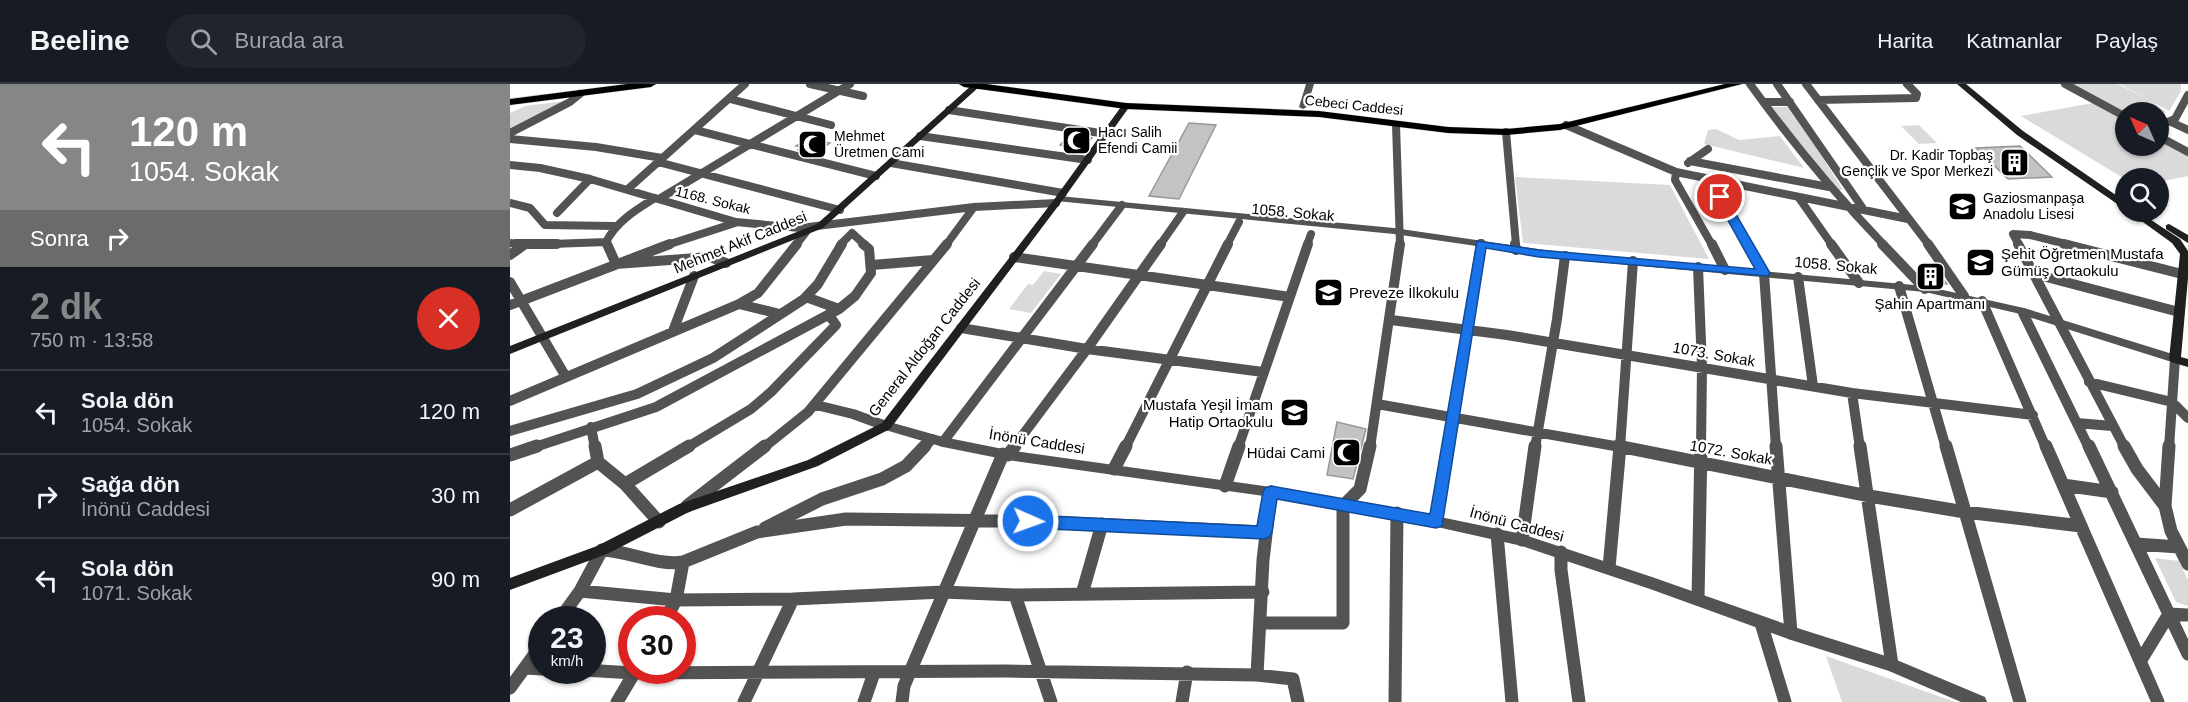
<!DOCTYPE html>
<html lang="tr">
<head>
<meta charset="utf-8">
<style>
  :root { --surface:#171b24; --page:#20242c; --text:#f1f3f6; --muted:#9ea1a6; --line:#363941; --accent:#858687 }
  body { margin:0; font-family:Helvetica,sans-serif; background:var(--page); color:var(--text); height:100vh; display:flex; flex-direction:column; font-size:22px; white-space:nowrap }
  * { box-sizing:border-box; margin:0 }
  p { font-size:20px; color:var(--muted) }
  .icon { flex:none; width:33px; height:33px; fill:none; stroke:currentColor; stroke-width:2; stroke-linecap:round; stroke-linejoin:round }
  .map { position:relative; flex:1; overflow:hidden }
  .side { display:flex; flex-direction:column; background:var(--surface); width:510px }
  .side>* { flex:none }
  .hud { background:#858687; color:#fff; overflow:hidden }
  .needle { width:39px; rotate:315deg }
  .controls { position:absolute; left:1605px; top:18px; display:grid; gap:12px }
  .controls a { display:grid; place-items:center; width:54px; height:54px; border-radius:50%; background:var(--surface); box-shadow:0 2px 4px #0004; font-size:30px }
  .speed { position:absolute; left:18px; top:522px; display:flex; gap:12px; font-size:30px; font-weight:700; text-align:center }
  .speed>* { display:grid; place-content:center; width:78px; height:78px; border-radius:50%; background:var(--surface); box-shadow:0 2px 4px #0004; line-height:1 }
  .speed small { font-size:15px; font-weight:400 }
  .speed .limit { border:9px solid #d22; background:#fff; color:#111 }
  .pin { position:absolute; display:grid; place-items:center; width:51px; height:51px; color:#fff; margin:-26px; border:3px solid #fff; border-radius:50%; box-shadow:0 2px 6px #0007 }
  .me { position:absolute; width:66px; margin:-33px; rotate:92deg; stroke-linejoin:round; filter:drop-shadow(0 0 4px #0008) }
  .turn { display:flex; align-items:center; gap:21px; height:126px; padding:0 30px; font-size:27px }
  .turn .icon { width:78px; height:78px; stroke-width:2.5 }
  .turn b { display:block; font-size:42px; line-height:51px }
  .then { display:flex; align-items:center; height:57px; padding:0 30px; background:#0003; gap:12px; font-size:22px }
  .round { display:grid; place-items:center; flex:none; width:63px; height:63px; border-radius:32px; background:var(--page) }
  .head { display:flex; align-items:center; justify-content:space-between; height:102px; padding:0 30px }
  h1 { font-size:36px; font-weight:800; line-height:45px; color:var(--accent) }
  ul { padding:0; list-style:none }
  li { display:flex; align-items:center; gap:18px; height:84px; padding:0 30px; border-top:2px solid var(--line) }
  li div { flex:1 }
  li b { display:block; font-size:22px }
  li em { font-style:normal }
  header { display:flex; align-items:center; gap:36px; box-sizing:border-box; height:84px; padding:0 30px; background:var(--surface); border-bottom:2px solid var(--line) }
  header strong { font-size:28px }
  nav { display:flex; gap:33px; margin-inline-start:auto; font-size:21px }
  .search { width:420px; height:54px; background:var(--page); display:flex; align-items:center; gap:15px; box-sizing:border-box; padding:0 21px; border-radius:33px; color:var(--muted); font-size:22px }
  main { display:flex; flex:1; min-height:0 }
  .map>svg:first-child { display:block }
  .green { fill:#dadada }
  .building { fill:#c3c3c3; stroke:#979797; stroke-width:1.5 }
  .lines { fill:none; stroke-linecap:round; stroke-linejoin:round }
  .primary-casing { stroke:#dbdbdb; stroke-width:1 }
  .minor-far2 { stroke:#535353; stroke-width:8 }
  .minor-far1 { stroke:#535353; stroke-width:10 }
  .minor { stroke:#535353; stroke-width:13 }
  .tertiary { fill:#535353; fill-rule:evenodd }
  .secondary { fill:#202020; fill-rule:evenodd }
  .primary { fill:#000; fill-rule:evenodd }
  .route { fill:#1a73e8; stroke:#114b97; stroke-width:1.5 }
  .labels { text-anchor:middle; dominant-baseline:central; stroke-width:4.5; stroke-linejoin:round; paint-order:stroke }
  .far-street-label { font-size:14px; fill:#000; stroke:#fff }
  .far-poi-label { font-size:14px; fill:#000; stroke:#fff; text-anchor:start }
  .street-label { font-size:15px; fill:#000; stroke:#fff }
  .poi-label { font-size:15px; fill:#000; stroke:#fff; text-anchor:start }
</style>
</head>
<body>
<header>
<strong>Beeline</strong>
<div class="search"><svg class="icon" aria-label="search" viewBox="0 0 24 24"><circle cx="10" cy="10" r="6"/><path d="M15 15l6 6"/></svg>Burada ara</div>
<nav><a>Harita</a><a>Katmanlar</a><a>Paylaş</a></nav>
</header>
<main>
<section class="side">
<div class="hud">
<div class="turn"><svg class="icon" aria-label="left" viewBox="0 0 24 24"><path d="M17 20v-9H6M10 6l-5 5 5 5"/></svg><div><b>120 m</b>1054. Sokak</div></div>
<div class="then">Sonra<svg class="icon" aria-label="right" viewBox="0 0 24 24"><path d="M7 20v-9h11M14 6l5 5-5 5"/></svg></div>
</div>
<div class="head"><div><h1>2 dk</h1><p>750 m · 13:58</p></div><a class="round" style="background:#d93025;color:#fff"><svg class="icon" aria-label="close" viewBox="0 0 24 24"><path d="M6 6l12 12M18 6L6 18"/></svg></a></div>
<ul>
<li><svg class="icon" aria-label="left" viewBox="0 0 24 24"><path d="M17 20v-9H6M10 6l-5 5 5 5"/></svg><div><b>Sola dön</b><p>1054. Sokak</p></div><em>120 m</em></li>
<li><svg class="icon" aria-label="right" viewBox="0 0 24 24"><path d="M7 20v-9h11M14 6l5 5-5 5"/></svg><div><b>Sağa dön</b><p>İnönü Caddesi</p></div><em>30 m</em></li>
<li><svg class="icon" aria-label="left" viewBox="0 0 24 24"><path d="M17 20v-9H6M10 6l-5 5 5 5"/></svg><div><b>Sola dön</b><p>1071. Sokak</p></div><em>90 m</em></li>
</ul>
</section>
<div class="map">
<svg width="1678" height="618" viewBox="0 0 1678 618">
  <rect width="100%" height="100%" fill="#fff"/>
  <path class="green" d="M1557 0H1608L1641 17 1656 28 1649 32 1648 28H1616Z
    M1610 0H1671V7L1659 27Z
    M55 17 0 46V29L15 22Z
    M1583 19 1615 37 1616 62H1648L1649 56 1678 72V92L1649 98 1648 94 1615 95 1511 32Z
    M1262 23H1281L1333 106H1328L1284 53Z
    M1409 41 1427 59 1409 60 1391 42Z
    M1206 45 1229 56 1270 52 1294 84 1194 60 1198 46Z
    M1005 93 1160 101 1199 175 1013 159Z
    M534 187 551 190 521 229 499 225 518 200 523 201Z
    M1645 474 1669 477 1678 496V522L1666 518Z
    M1316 572 1445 618H1332Z"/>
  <path class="building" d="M679 39 706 41 669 115 639 112Z
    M560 50 582 54 571 65 550 61Z
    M299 54 320 59 304 70 288 66 291 63 286 62Z
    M1510 62 1542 93 1498 95 1466 64Z
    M1408 187 1428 188 1437 200 1419 199Z
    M827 338 856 345 843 395 817 391Z"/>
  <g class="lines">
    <defs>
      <path id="primary" d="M117 0H146L141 3 0 21V15Z
        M449 0H476L616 19 809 27 938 43 996 45 1050 40 1215 0H1232L1050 46 996 51 938 49 809 33 616 25 454 3Z"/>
    </defs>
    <use href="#primary" class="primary-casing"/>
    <path class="minor-far2" d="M300 0 353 12
      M1240 0C1281 57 1325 110 1374 161
      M1267 0 1354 126
      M1296 0 1419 161
      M1555 0 1616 33
      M220 15 321 41
      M1308 16 1406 14 1407 10 1397 0
      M1255 18H1280
      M439 26 597 50
      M1661 38 1678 46
      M886 41 890 161
      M1056 41 1166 88 1398 135
      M1648 42 1665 35 1678 11
      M185 46 366 92
      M996 48 1006 161
      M0 49 60 18 70 10
      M410 52 578 76
      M1648 52 1678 68
      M0 55 86 63 152 74
      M1180 77 1319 103
      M148 78 330 126
      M381 79 553 109
      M1178 79 1198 65
      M0 81 30 84 80 95 226 138 290 144 464 123 546 119
      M1166 88 1165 96 1202 161
      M1199 94 1238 161
      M118 105 235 0
      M1289 114 1322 161
      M149 115 340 0
      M0 119 20 124 35 141 104 142
      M47 129 80 95
      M342 149 355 161
      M0 159 14 161 96 158
      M97 161 96 158C107 137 126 126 145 114
      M157 161 225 139
      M286 161 296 148
      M330 161 342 149
      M436 161 464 123
      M582 161 612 121
      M650 161 673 128
      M717 161 729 138
      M797 161 801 150
      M971 161V159
      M1509 161 1503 150 1520 151 1560 161"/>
    <path class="minor-far1" d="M6 160H47
      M97 160 106 180 200 173 216 179
      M1005 160 1006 166
      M1202 160 1215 186
      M1237 160 1254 189 1266 364
      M1321 160 1349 199
      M1372 160 1415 205
      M1418 160 1454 212
      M1508 160 1615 364
      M1554 160 1672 190
      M0 171 14 161
      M504 173 780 213
      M362 181 423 176
      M1188 183 1192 283 1191 364
      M1525 190 1669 228
      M1288 193 1303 302
      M0 198 56 293
      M1389 202 1436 364
      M296 213 329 225
      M1472 217 1536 364
      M229 220 270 230
      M0 221 160 160
      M1513 229 1579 364
      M881 236 997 251 1342 309 1523 331
      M451 244 577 265 753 288
      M163 247 184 192
      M1579 298 1662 318 1678 334
      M1342 309 1350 364
      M0 317 229 220 248 209 287 160
      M867 320 1116 364
      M306 321 343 330 376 342
      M1567 339 1602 342
      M81 343 85 364
      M0 347 127 310 203 274 294 215 308 200 332 160
      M433 358 583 160
      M22 364 146 323 329 225 345 212 361 189 359 165 353 160
      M176 364 241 325 261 308 326 241 319 231
      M253 364 298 328 437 160
      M414 364 422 355
      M503 364 577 265 651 160
      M615 364 718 160
      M728 364 798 160
      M860 364 890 160
      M938 364 971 160
      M1025 364 1047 235 1055 172
      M1110 364 1123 177
      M1659 364 1665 275"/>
    <path class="minor" d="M85 362 88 378 115 400 149 438
      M1108 362 1359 412 1455 428 1571 442
      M1266 362 1281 549
      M1350 362 1382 581
      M1436 362 1510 618
      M1536 362 1648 618
      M1579 362 1678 570
      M1614 362 1627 385 1655 422 1661 447 1678 480
      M0 371 27 362
      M498 371 505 362
      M604 385 616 362
      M115 400 179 362
      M1553 401 1602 408
      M715 402 729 362
      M177 422 255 362
      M1655 422 1659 362
      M0 426 88 378
      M926 437 938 362
      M255 444 312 415 372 395 396 382 415 362
      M987 450 1002 618
      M1012 456 1025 362
      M1626 460 1669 463
      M1051 468V486L1069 618
      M1099 484 1110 362
      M70 507 166 516 283 515 433 508 505 511 753 508
      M572 510 592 440
      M505 511 541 618
      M1188 515 1191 362
      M49 536 70 507 92 466C119 467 146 482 173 478L247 448 336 435 518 437 754 448
      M155 536 166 516 173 478
      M750 539H833V422L850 405 860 362
      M1251 539 1275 618
      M1631 576 1659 530 1678 531
      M15 584 32 585
      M73 586 124 589 494 587 747 591 783 595 788 618
      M747 591 753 476 761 408
      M0 604 32 560
      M107 618 126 586
      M234 618 283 515
      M354 618 364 589
      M392 618 394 602 493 370
      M672 618 677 588
      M885 618 887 429"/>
    <path class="tertiary" d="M796 0H804L797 23 793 25 789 23Z
      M549 112 884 144 1055 169 1415 202 1514 224 1669 272 1671 275 1665 279 1506 229 1415 208 1055 175 884 150 546 117V113Z
      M376 337 433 353 498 366 761 403 887 424 1012 450 1142 493 1281 542 1382 574 1475 613 1477 618H1451L1379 587 1281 556 1140 505 1012 462 887 434 761 413 498 376 433 363 372 345 370 342 372 339Z"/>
    <path class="secondary" d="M463 0 470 2 313 144 0 270V262L307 140Z
      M1447 0H1456L1513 47 1616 118V126L1507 51Z
      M613 20 620 22 549 121 380 345 308 382 179 428 97 470 0 506V494L87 462 169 420 298 376 372 339 543 117Z
      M1619 128H1629L1670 155 1678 167V194L1671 273 1678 275V283L1661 278 1659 275 1670 170 1662 159Z
      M1659 140 1678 151V159L1656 145V141Z"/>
    <use href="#primary" class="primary"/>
  </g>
  <path class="route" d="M1210 110 1216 113 1260 189 1258 192 1029 173 976 164 932 442 926 444 767 415 762 448 759 453 754 455 518 444 512 442 510 437 512 433 518 431 747 442 753 408 755 404 761 402 920 430 967 157 1029 166 1245 185 1205 113Z"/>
  <defs>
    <symbol id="mosque-square" viewBox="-11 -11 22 22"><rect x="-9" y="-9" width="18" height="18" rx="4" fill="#000" stroke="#fff"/><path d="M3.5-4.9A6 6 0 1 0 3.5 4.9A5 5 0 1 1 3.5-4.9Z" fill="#fff"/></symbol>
    <symbol id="building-square" viewBox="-11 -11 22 22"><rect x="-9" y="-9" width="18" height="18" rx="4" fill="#000" stroke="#fff"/><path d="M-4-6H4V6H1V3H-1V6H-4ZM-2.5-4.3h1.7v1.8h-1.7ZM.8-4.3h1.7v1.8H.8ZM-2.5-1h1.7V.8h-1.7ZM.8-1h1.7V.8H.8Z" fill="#fff"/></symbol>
    <symbol id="school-square" viewBox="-11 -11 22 22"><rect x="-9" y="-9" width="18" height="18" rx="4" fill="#000" stroke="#fff"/><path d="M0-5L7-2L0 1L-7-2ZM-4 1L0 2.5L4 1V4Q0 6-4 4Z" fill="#fff"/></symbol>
  </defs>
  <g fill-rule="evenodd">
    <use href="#mosque-square" x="550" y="40" width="33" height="33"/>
    <use href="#mosque-square" x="286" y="44" width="33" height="33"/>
    <use href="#building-square" x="1488" y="62" width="33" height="33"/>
    <use href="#school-square" x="1436" y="106" width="33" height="33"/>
    <use href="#school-square" x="1454" y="162" width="33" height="33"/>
    <use href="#building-square" x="1404" y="176" width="33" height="33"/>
    <use href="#school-square" x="802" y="192" width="33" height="33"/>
    <use href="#school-square" x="768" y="312" width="33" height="33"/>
    <use href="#mosque-square" x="820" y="352" width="33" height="33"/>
  </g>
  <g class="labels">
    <g class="far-street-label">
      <text transform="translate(844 21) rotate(6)">Cebeci Caddesi</text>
      <text transform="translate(203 116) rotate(14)">1168. Sokak</text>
    </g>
    <g class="far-poi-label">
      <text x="588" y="48">Hacı Salih<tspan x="588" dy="16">Efendi Camii</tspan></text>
      <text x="324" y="52">Mehmet<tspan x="324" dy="16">Üretmen Cami</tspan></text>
      <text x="1483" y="71" text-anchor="end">Dr. Kadir Topbaş<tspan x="1483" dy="16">Gençlik ve Spor Merkezi</tspan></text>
      <text x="1473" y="114">Gaziosmanpaşa<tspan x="1473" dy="16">Anadolu Lisesi</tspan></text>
    </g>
    <g class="street-label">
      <text transform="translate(783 128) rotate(5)">1058. Sokak</text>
      <text transform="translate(230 158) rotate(-22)">Mehmet Akif Caddesi</text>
      <text transform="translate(1326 181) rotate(5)">1058. Sokak</text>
      <text transform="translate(414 263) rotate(-52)">General Aldoğan Caddesi</text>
      <text transform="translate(1204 270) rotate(10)">1073. Sokak</text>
      <text transform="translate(527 357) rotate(9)">İnönü Caddesi</text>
      <text transform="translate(1221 368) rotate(10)">1072. Sokak</text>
      <text transform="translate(1007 440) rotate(15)">İnönü Caddesi</text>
    </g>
    <g class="poi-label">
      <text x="1491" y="169">Şehit Öğretmen Mustafa<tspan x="1491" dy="17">Gümüş Ortaokulu</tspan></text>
      <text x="839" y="208">Preveze İlkokulu</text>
      <text x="1420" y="219" text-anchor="middle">Şahin Apartmanı</text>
      <text x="763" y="320" text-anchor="end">Mustafa Yeşil İmam<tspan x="763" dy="17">Hatip Ortaokulu</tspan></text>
      <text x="815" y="368" text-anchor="end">Hüdai Cami</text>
    </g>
  </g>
</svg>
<div class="controls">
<a><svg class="needle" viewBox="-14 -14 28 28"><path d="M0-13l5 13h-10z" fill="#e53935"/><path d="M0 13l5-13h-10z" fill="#9ea1a6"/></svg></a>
<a><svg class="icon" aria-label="search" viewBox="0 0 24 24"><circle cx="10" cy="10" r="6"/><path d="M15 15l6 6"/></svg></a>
</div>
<div class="speed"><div>23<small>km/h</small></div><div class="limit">30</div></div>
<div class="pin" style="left:1210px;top:113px;background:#d93025"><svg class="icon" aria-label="arrive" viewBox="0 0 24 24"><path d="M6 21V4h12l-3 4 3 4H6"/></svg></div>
<svg class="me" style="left:518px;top:437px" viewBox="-20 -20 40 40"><circle r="17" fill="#1a73e8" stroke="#fff" stroke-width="3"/><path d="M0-11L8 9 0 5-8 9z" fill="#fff"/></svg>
</div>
</main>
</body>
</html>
